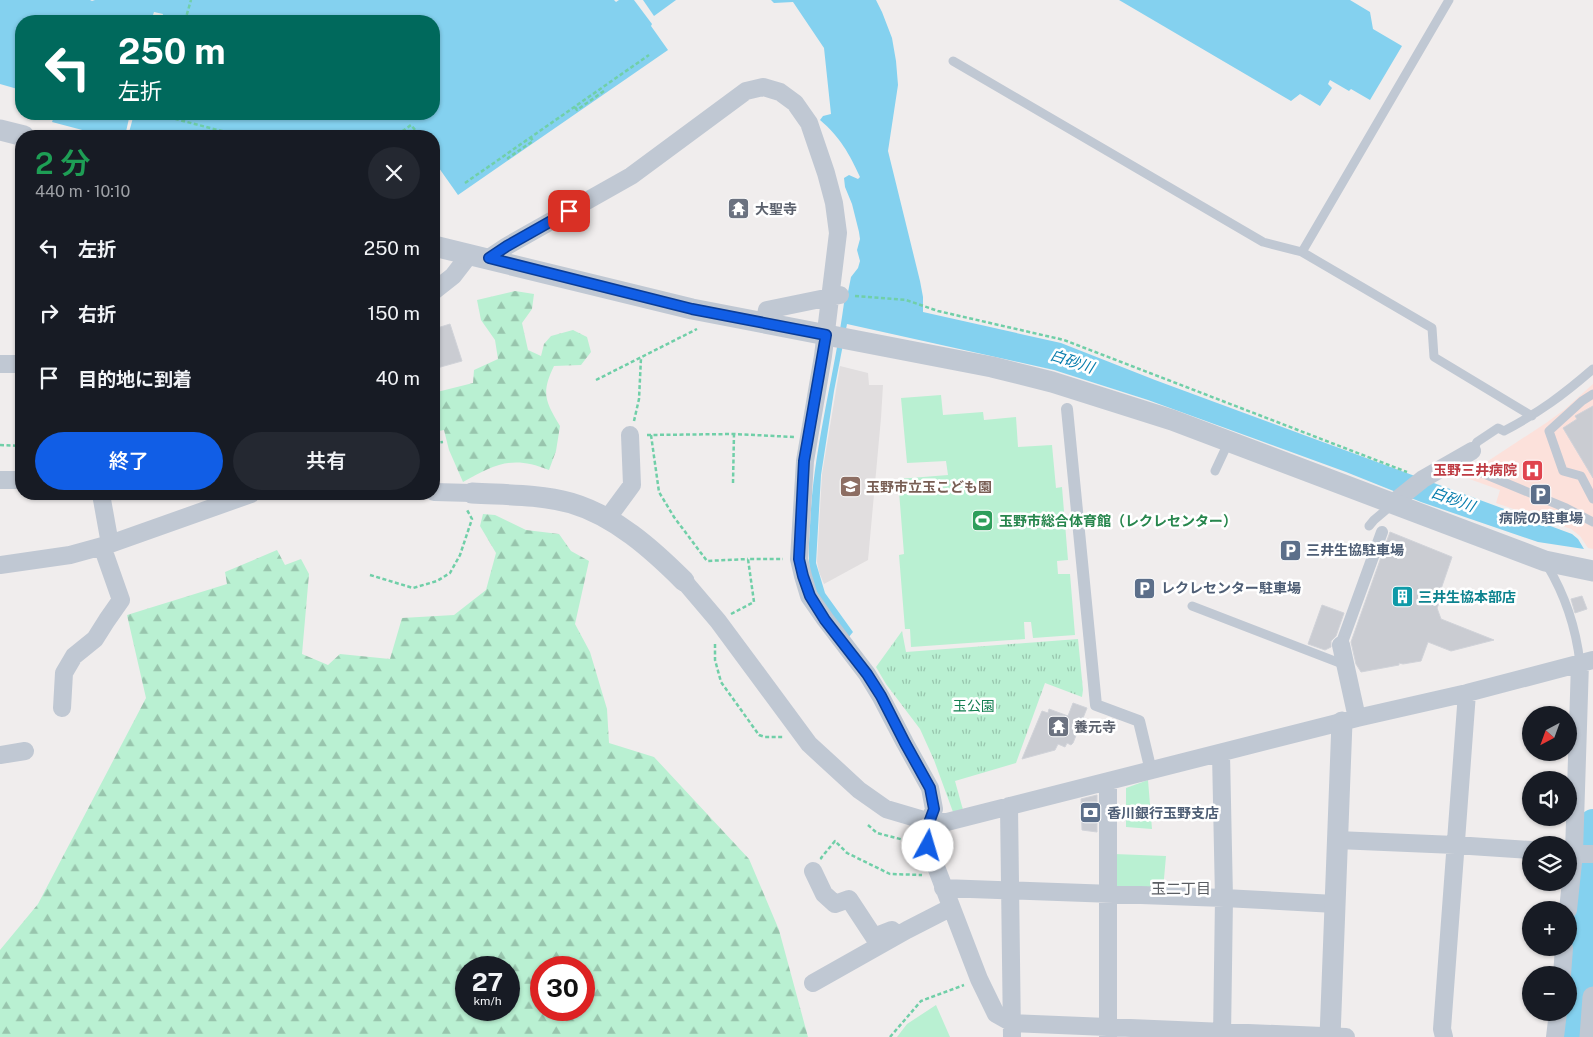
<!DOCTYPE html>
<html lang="ja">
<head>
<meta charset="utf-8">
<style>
  :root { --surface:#171b24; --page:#242831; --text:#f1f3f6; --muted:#9ea1a6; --accent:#115ee6 }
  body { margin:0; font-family:"Public Sans","Noto Sans JP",sans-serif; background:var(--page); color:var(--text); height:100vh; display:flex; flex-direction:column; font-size:19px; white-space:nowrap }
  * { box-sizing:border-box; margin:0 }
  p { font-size:16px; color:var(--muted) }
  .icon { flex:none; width:28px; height:28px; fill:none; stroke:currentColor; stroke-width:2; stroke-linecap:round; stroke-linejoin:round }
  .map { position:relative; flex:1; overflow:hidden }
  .details { position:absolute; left:15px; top:130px; width:425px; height:370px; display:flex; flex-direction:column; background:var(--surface); border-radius:20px; box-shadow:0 1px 4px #0004 }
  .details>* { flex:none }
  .guide { position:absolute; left:15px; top:15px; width:425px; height:105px; border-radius:20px; box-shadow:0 1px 4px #0004; background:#00695c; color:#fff; overflow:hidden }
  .needle { width:32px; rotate:221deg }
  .controls { position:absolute; left:1522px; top:706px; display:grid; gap:10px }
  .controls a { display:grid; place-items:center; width:55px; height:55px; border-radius:50%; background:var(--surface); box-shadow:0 1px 4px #0004; font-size:25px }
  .speed { position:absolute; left:455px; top:956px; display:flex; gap:10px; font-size:25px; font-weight:700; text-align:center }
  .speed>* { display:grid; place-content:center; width:65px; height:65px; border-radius:50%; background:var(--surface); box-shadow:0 1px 4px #0004; line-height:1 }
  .speed small { font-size:12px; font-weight:400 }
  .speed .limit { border:8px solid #d22; background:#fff; color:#111 }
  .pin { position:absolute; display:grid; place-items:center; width:42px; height:42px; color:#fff; margin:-21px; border-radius:10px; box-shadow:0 2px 8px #0006 }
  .me { position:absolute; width:55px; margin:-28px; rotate:6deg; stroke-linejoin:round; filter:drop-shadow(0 0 4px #0008) }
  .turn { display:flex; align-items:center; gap:18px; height:105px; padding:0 20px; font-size:22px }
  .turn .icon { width:65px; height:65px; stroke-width:2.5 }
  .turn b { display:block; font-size:35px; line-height:42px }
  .round { display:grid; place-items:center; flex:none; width:52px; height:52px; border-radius:26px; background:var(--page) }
  .headline { display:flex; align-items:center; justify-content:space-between; height:85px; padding:0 20px }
  h1 { font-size:30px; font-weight:600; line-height:38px; color:#1e9e55 }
  .action { display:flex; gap:10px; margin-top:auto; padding:10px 20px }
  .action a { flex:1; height:58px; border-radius:30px; background:var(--accent); color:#fff; font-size:20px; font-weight:600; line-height:58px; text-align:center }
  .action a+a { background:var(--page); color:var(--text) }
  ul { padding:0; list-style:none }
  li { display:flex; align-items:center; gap:15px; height:65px; padding:0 20px }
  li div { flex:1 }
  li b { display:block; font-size:19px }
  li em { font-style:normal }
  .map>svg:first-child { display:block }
  .education { fill:#e1dedf }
  .medical { fill:#fce1db }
  .grass { fill:#b9f0d2 }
  .forest { fill:url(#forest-firs); fill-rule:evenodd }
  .park { fill:url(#park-tufts) }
  .water { fill:#84d1ef }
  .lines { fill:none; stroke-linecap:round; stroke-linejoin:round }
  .river { stroke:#84d1ef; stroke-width:28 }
  .building { fill:#caccd2; stroke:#d1d3d9 }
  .path { stroke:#70cfa8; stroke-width:2.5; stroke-dasharray:4 2.5; stroke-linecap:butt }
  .service { stroke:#c0c8d3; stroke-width:9 }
  .pedestrian { stroke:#c0c8d3; stroke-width:12 }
  .minor { stroke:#c0c8d3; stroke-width:18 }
  .tertiary { stroke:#c0c8d3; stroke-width:21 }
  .route-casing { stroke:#0b3d96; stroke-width:12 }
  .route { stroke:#115ee6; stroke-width:9 }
  .labels { text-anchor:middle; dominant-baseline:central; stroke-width:5; stroke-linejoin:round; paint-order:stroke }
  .worship-label { font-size:14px; font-weight:bold; fill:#5b616d; stroke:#fff; text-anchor:start }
  .health-label { font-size:14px; font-weight:bold; fill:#be3a42; stroke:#fff; text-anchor:end }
  .education-label { font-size:14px; font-weight:bold; fill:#785e54; stroke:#fff; text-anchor:start }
  .service-label { font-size:14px; font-weight:bold; fill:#4e5e75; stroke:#fff; text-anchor:start }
  .leisure-label { font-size:14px; font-weight:bold; fill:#27864d; stroke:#fff; text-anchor:start }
  .culture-label { font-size:14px; font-weight:bold; fill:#0d838f; stroke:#fff; text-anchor:start }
  .park-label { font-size:14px; fill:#137f51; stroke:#fff }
  .water-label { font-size:15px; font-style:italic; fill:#067dad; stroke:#fff }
  .neighbourhood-label { font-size:15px; fill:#5a5d62; stroke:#fff }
</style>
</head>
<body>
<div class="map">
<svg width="1593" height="1037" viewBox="0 0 1593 1037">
  <defs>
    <pattern id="forest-firs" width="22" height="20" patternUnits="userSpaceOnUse" patternTransform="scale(1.25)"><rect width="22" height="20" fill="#b9f0d2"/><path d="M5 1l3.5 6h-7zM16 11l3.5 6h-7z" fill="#98c5ad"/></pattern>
    <pattern id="park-tufts" width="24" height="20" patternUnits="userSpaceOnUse" patternTransform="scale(1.25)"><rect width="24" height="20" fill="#b9f0d2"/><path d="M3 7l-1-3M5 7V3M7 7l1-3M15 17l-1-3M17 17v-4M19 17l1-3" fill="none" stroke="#98c5ad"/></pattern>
  </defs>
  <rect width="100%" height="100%" fill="#f0eded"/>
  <path class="education" d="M840 366 868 373 869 385H883L881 418 868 560 824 584 819 572 817 562 822 474Z"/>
  <path class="medical" d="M1593 384V549L1588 548 1580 536 1571 529 1496 503 1500 490 1461 476 1485 463 1546 423 1564 410Z"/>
  <path class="grass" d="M941 395 943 415 983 412 984 420 1016 417 1018 447 1052 445 1056 488 1062 487 1068 560 1057 561 1058 574H1070L1075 635 1033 638 1031 622H1024L1025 639 911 647 910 629H905L899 555 904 554 898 479 948 475 946 461 907 463 901 398Z
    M1148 780 1152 829 1126 827V788Z
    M1114 854 1166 856 1163 890 1112 888Z
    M936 1005 950 1037H897L907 1024Z"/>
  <path class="forest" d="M515 291 534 294 532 309 522 323 528 350 541 356 544 344 551 336 573 330 587 337 591 352 581 365 554 366C541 393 545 401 560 426L556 451 549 470C512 455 496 464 463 482L449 450 444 430 434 432V385L437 392 473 383 474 370 498 359 495 340 481 320 477 300Z
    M483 514 495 515 526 530 559 534 571 551 589 561 575 624 590 652 607 709 609 743 654 757 749 859 779 930 808 1037H0V950L38 904 146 698 127 615 227 584 225 572 277 550 285 565 301 559 309 574 302 654 328 665 340 654 390 659 402 618 454 615 486 590 496 553 480 526ZM466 968H509V1010H466ZM541 968H584V1010H541Z"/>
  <path class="park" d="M902 631 906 652 1078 639 1083 690 1082 697 1045 683 1016 763 955 781 963 810 953 812 934 760 920 729 886 684 876 667Z"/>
  <path class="water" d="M0 0H90L92 1 95 0H614L616 2 619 0H634L652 24 651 26 668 50 458 195 434 161V136H411L407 131 400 136H128L134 114H434V21H161L163 14 154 12 151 21H21V90L0 84Z
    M643 0H676L654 16Z
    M771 0H876L882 12 892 38 896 61 898 85 888 151 920 281 923 297V312L1061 343 1155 380 1572 534 1578 539 1584 549 1538 542 1421 502 1346 472 1148 400 1054 370 847 324 834 391 821 475 816 563 825 593 853 632 848 638C835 620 818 601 812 579 807 562 809 544 810 526 813 450 834 378 844 303L848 292 851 277 858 268 860 261 857 250 860 239 859 232 852 204 845 187 844 178 849 175 858 179 860 177C849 153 840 137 820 120L823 116 831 114 824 48 793 2 774 3Z
    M1119 0H1350L1370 12 1373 29 1402 46 1370 100 1351 89 1349 91 1330 80 1328 84 1332 88 1320 106 1300 94 1291 101Z
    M55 114H130L125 136H105L52 122Z"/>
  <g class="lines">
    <path class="river" d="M1576 1037 1592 860 1593 823"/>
  </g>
  <path class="building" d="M450 324 462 361 437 368 434 356V329Z
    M1593 406V478L1563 428 1577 419 1575 416Z
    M1390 532 1452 557 1441 589 1444 591 1437 608 1441 619 1494 640 1451 651 1428 642 1421 661 1403 664 1399 663V665L1361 672 1356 664 1351 642Z
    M1582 596 1587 609 1575 613 1571 599Z
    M1322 605 1344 613 1336 636 1331 641V647L1325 650 1308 644Z
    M1073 703 1087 708 1073 743 1071 745 1067 743 1065 747 1058 744 1055 750 1022 759 1042 711 1048 713 1049 709 1068 716Z
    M1097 795V832L1082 830 1081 799Z"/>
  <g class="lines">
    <path class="path" d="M185 21 191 0
      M575 107 577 110 604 91 605 93
      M156 114 241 136
      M397 135 411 125 420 136
      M509 159 508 158 533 141 531 138
      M465 183 649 55
      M855 296 906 300 938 311 1064 340 1407 472
      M596 380 697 329
      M634 421 639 399 641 358
      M647 435 734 434 794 437
      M651 435 659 492 674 517 707 561 748 559
      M434 443 443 442
      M0 445 21 446
      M733 483 734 434
      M370 575 413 588 437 581 450 573 460 555 472 519 467 510
      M731 614 754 602 748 559H783
      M715 644V660L721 682 759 735 765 737H784
      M868 825 877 833 912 842
      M822 859 821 858 835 841 847 853 890 874 922 875
      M890 1037 921 1001 964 985"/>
    <path class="service" d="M953 61 1263 242 1302 252 1432 328 1434 357 1532 416
      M1302 252 1449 0
      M1593 394 1582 401 1549 431 1563 471 1581 476 1593 499
      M1472 451 1477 442 1498 428 1504 431C1540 412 1563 395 1593 369
      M1461 457 1470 468 1566 508 1593 522
      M1215 471 1229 441
      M1369 526 1374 520 1393 504
      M1547 565C1565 595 1576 628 1580 663
      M1192 606 1345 665"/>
    <path class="pedestrian" d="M1067 409 1096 705 1139 721 1151 771
      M1341 645 1382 532"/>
    <path class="minor" d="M489 258 507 246 631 176 746 91 763 87 780 92 795 103 809 123 826 173 834 203 838 233 823 356 805 461 799 559 803 576 809 596 825 619 867 674 881 697 905 743 930 788 934 809 926 831 928 846 979 979 996 1014 1012 1023 1346 1037
      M434 291 453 276 470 254
      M764 324 767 310 840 295
      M0 364H21
      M0 480H21
      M434 492 472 493
      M101 494 110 544
      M1393 503 1423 479 1472 451
      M607 519 632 485 630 435
      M0 565 70 555 110 544 251 494
      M684 581 718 621 809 744 859 790 886 809 930 822H947L1357 718 1467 693 1593 660
      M1341 645 1357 718
      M62 708 64 673 74 656 95 639 107 620 121 600 102 546
      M1221 754 1224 898 1222 1037
      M0 755 25 751
      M1108 782V1037
      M1009 806 1012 1037
      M1337 840 1455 845 1531 850
      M1569 853 1593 854
      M813 871 824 894 835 904 849 899 874 937 892 930
      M943 888 1224 898 1335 904
      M1568 910 1574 853 1580 663
      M1562 975 1564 948
      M813 983 907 930 950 908
      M1444 1037 1442 1029 1467 693
      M1555 1037 1558 1012"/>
    <path class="tertiary" d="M0 130 24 136
      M434 246 692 309 992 367 1052 382 1172 420 1545 561 1593 571
      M472 493C504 495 539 494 571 503 615 516 652 549 684 581
      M1330 1037 1342 722
      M1590 1037 1593 997"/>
  </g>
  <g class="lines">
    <defs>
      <path id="route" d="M569 211 507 246 489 258 692 309 826 335 804 461 799 559 803 576 810 596 825 620 867 674 881 696 905 743 930 788 934 809 926 831 928 846"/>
    </defs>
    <use href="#route" class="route-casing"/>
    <use href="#route" class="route"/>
  </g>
  <defs>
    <symbol id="temple-square" viewBox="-11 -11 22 22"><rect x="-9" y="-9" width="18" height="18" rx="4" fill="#6b7280" stroke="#fff"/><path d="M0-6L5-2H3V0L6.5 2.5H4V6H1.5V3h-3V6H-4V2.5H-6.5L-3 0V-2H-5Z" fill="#fff"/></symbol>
    <symbol id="hospital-square" viewBox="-11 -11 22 22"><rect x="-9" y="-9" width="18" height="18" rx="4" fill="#e0444e" stroke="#fff"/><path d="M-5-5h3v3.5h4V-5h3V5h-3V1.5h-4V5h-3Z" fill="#fff"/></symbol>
    <symbol id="school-square" viewBox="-11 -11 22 22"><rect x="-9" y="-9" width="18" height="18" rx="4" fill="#8d6e63" stroke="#fff"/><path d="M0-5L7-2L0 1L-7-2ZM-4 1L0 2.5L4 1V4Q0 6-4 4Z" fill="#fff"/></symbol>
    <symbol id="parking-square" viewBox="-11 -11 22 22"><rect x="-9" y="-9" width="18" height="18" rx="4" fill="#5c6f8a" stroke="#fff"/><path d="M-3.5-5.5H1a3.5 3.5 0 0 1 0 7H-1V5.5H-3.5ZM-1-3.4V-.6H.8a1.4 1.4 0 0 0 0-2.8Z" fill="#fff"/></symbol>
    <symbol id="stadium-square" viewBox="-11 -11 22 22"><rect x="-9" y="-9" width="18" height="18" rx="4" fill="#2e9e5b" stroke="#fff"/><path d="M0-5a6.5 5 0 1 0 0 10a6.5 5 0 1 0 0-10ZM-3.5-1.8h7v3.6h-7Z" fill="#fff"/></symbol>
    <symbol id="building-square" viewBox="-11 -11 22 22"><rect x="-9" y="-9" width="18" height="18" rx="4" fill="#0f9aa8" stroke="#fff"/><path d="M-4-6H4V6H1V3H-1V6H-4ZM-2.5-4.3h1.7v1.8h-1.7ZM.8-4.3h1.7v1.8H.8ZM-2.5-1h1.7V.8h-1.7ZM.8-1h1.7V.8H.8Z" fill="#fff"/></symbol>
    <symbol id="bank-square" viewBox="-11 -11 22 22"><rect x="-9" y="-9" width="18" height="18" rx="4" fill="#5c6f8a" stroke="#fff"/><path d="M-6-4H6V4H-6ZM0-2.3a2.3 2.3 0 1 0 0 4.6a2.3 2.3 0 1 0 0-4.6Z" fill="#fff"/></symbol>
  </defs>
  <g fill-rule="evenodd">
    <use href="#temple-square" x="726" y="196" width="25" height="25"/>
    <use href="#hospital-square" x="1520" y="458" width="25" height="25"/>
    <use href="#school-square" x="838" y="474" width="25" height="25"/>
    <use href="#parking-square" x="1528" y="482" width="25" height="25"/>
    <use href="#stadium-square" x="970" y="508" width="25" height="25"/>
    <use href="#parking-square" x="1278" y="538" width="25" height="25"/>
    <use href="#parking-square" x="1132" y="576" width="25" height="25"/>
    <use href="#building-square" x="1390" y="584" width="25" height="25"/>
    <use href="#temple-square" x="1046" y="714" width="25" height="25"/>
    <use href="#bank-square" x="1078" y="800" width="25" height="25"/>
  </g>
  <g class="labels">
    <g class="worship-label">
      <text x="755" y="209">大聖寺</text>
      <text x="1074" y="727">養元寺</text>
    </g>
    <g class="health-label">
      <text x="1517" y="470">玉野三井病院</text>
    </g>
    <g class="education-label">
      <text x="866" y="487">玉野市立玉こども園</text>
    </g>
    <g class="service-label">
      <text x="1541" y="518" text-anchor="middle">病院の駐車場</text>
      <text x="1306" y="550">三井生協駐車場</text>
      <text x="1161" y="588">レクレセンター駐車場</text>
      <text x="1107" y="813">香川銀行玉野支店</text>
    </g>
    <g class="leisure-label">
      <text x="999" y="521">玉野市総合体育館（レクレセンター）</text>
    </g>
    <g class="culture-label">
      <text x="1418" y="597">三井生協本部店</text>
    </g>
    <g class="park-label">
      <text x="974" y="706">玉公園</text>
    </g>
    <g class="water-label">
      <text transform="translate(1072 361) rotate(18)">白砂川</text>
      <text transform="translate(1453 499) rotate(20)">白砂川</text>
    </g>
    <g class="neighbourhood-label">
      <text x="1181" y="888">玉二丁目</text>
    </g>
  </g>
</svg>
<div class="controls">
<a><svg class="needle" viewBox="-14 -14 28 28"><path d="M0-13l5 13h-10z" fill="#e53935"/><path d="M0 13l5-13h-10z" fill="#9ea1a6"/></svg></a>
<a><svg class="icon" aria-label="sound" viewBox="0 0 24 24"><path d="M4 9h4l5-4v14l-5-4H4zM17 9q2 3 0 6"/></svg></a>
<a><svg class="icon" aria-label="layers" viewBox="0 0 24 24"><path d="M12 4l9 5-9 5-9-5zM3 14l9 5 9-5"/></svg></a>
<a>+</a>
<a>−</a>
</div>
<div class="speed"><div>27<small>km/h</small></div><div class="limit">30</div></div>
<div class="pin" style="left:569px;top:211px;background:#d93025"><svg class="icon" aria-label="arrive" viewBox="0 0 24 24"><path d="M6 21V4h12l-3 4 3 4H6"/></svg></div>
<svg class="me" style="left:928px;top:846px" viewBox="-20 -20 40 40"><circle r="19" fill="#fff"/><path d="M0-13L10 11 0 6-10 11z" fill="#115ee6"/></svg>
<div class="guide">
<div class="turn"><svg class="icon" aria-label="left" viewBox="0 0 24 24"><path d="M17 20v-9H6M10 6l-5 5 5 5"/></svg><div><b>250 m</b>左折</div></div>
</div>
<section class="details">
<div class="headline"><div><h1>2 分</h1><p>440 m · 10:10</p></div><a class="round"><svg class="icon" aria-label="close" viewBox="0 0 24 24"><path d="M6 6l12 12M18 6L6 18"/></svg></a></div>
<ul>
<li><svg class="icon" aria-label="left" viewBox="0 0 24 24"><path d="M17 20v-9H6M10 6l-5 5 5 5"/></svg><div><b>左折</b></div><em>250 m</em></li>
<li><svg class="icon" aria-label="right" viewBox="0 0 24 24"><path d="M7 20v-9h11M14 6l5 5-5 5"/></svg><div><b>右折</b></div><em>150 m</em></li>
<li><svg class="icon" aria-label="arrive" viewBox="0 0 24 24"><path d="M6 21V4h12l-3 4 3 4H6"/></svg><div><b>目的地に到着</b></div><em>40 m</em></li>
</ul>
<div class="action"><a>終了</a><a>共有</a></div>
</section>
</div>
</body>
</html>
